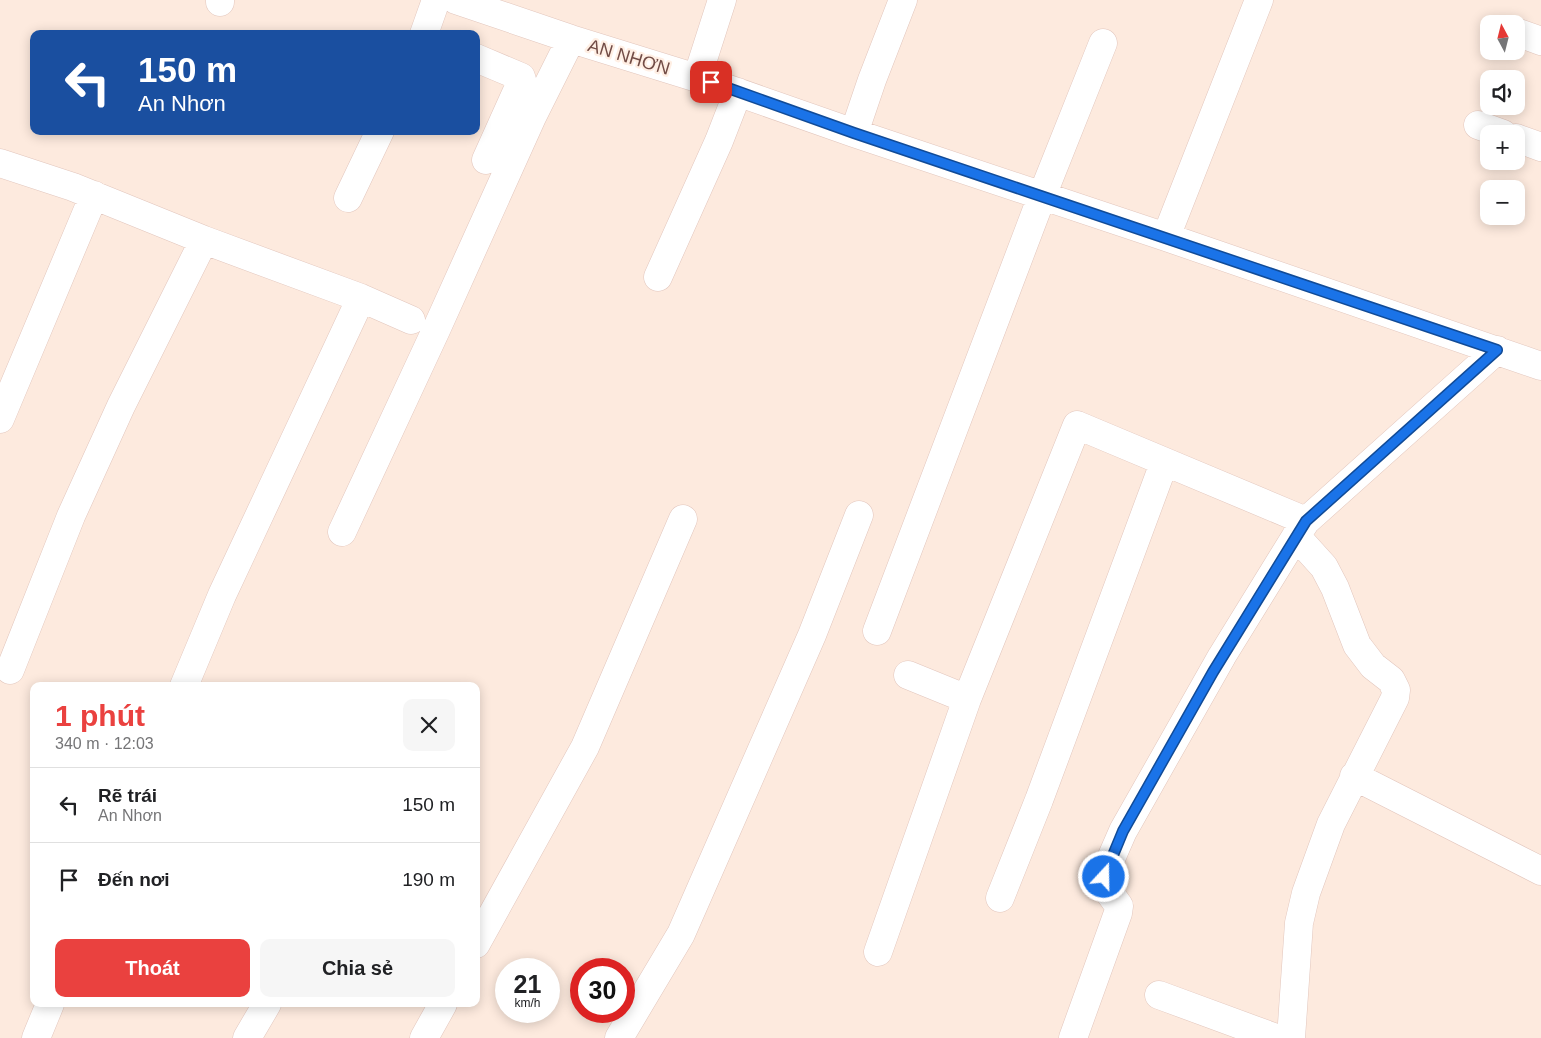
<!DOCTYPE html>
<html lang="vi">
<head>
<meta charset="utf-8">
<style>
  :root { --surface:#fff; --page:#f6f6f6; --text:#202124; --muted:#757577; --line:#e0e0e0; --accent:#ea413f }
  body { margin:0; font-family:Arial,sans-serif; background:var(--page); color:var(--text); height:100vh; display:flex; flex-direction:column; font-size:19px; white-space:nowrap }
  * { box-sizing:border-box; margin:0 }
  p { font-size:16px; color:var(--muted) }
  .icon { flex:none; width:28px; height:28px; fill:none; stroke:currentColor; stroke-width:2; stroke-linecap:round; stroke-linejoin:round }
  .map { position:relative; flex:1; overflow:hidden }
  .sheet { position:absolute; left:30px; top:682px; width:450px; height:325px; display:flex; flex-direction:column; background:var(--surface); border-radius:10px; box-shadow:0 2px 12px #0003 }
  .sheet>* { flex:none }
  .top-card { position:absolute; left:30px; top:30px; width:450px; height:105px; border-radius:10px; box-shadow:0 2px 12px #0003; background:#1a4fa0; color:#fff; overflow:hidden }
  .needle { width:32px; rotate:353deg }
  .controls { position:absolute; left:1480px; top:15px; display:grid; gap:10px }
  .controls a { display:grid; place-items:center; width:45px; height:45px; border-radius:10px; background:var(--surface); box-shadow:0 2px 12px #0003; font-size:25px }
  .speed { position:absolute; left:495px; top:958px; display:flex; gap:10px; font-size:25px; font-weight:700; text-align:center }
  .speed>* { display:grid; place-content:center; width:65px; height:65px; border-radius:50%; background:var(--surface); box-shadow:0 2px 12px #0003; line-height:1 }
  .speed small { font-size:12px; font-weight:400 }
  .speed .limit { border:8px solid #d22; background:#fff; color:#111 }
  .pin { position:absolute; display:grid; place-items:center; width:42px; height:42px; color:#fff; margin:-21px; border-radius:10px; box-shadow:0 2px 8px #0006 }
  .me { position:absolute; width:55px; margin:-28px; rotate:21deg; stroke-linejoin:round; filter:drop-shadow(0 0 4px #0008) }
  .turn { display:flex; align-items:center; gap:18px; height:105px; padding:0 25px; font-size:22px }
  .turn .icon { width:65px; height:65px; stroke-width:2.5 }
  .turn b { display:block; font-size:35px; line-height:42px }
  .round { display:grid; place-items:center; flex:none; width:52px; height:52px; border-radius:10px; background:var(--page) }
  .headline { display:flex; align-items:center; justify-content:space-between; height:85px; padding:0 25px }
  h1 { font-size:30px; font-weight:700; line-height:38px; color:var(--accent) }
  .button { display:flex; gap:10px; margin-top:auto; padding:10px 25px }
  .button a { flex:1; height:58px; border-radius:10px; background:var(--accent); color:#fff; font-size:20px; font-weight:700; line-height:58px; text-align:center }
  .button a+a { background:var(--page); color:var(--text) }
  ul { padding:0; list-style:none }
  li { display:flex; align-items:center; gap:15px; height:75px; padding:0 25px; border-top:1px solid var(--line) }
  li div { flex:1 }
  li b { display:block; font-size:19px }
  li em { font-style:normal }
  .map>svg:first-child { display:block }
  .lines { fill:none; stroke-linecap:round; stroke-linejoin:round }
  .minor-casing { stroke:#e2c6bd; stroke-width:29 }
  .minor { stroke:#fff; stroke-width:28 }
  .route-casing { stroke:#114b97; stroke-width:12 }
  .route { stroke:#1a73e8; stroke-width:9 }
  .labels { text-anchor:middle; dominant-baseline:central; stroke-width:4.5; stroke-linejoin:round; paint-order:stroke }
  .street-label { font-size:18px; fill:#724c46; stroke:#ffefe4 }
</style>
</head>
<body>
<div class="map">
<svg width="1541" height="1038" viewBox="0 0 1541 1038">
  <rect width="100%" height="100%" fill="#fdeade"/>
  <g class="lines">
    <defs>
      <path id="minor" d="M456 0 571 39 697 78 854 133 1166 237 1541 366
        M220 2V0
        M1516 32 1541 41
        M424 34 436 0
        M476 58 521 77 522 80 486 160
        M697 78 722 0
        M1478 125 1503 134
        M854 133 872 80 903 0
        M1516 138 1541 147
        M0 163 73 187 204 240 361 298 411 320
        M348 198 380 131
        M1166 237 1259 0
        M658 277 719 141 738 92
        M0 419 94 195
        M342 532 436 330 532 117 571 39
        M877 631 1042 196 1103 43
        M10 670 71 516 121 406 204 240
        M908 675 967 699
        M184 686 222 595 361 298
        M1354 776 1541 871
        M1000 898 1039 800 1164 463
        M476 944 585 747 683 519
        M878 952 967 699 1077 425 1306 521
        M1159 995 1276 1038
        M36 1038 50 1004
        M247 1038 267 1004
        M424 1038 443 1004
        M619 1038 681 934 812 635 859 515
        M1073 1038 1118 913 1119 906 1104 885 1103 877 1123 831 1222 656 1296 536 1306 521 1497 350
        M1291 1038 1299 923 1306 893 1331 824 1395 698 1396 690 1391 680 1373 666 1357 645 1335 588 1324 567 1296 536"/>
    </defs>
    <use href="#minor" class="minor-casing"/>
    <use href="#minor" class="minor"/>
  </g>
  <g class="lines">
    <defs>
      <path id="route" d="M711 82 854 133 1497 350 1306 521 1213 672 1123 831 1104 877"/>
    </defs>
    <use href="#route" class="route-casing"/>
    <use href="#route" class="route"/>
  </g>
  <g class="labels">
    <g class="street-label">
      <text transform="translate(629 57) rotate(17)">AN NHƠN</text>
    </g>
  </g>
</svg>
<div class="controls">
<a><svg class="needle" viewBox="-14 -14 28 28"><path d="M0-13l5 13h-10z" fill="#e53935"/><path d="M0 13l5-13h-10z" fill="#757577"/></svg></a>
<a><svg class="icon" aria-label="sound" viewBox="0 0 24 24"><path d="M4 9h4l5-4v14l-5-4H4zM17 9q2 3 0 6"/></svg></a>
<a>+</a>
<a>−</a>
</div>
<div class="speed"><div>21<small>km/h</small></div><div class="limit">30</div></div>
<div class="pin" style="left:711px;top:82px;background:#d93025"><svg class="icon" aria-label="arrive" viewBox="0 0 24 24"><path d="M6 21V4h12l-3 4 3 4H6"/></svg></div>
<svg class="me" style="left:1104px;top:877px" viewBox="-20 -20 40 40"><circle r="17" fill="#1a73e8" stroke="#fff" stroke-width="3"/><path d="M0-11L8 9 0 5-8 9z" fill="#fff"/></svg>
<div class="top-card">
<div class="turn"><svg class="icon" aria-label="left" viewBox="0 0 24 24"><path d="M17 20v-9H6M10 6l-5 5 5 5"/></svg><div><b>150 m</b>An Nhơn</div></div>
</div>
<section class="sheet">
<div class="headline"><div><h1>1 phút</h1><p>340 m · 12:03</p></div><a class="round"><svg class="icon" aria-label="close" viewBox="0 0 24 24"><path d="M6 6l12 12M18 6L6 18"/></svg></a></div>
<ul>
<li><svg class="icon" aria-label="left" viewBox="0 0 24 24"><path d="M17 20v-9H6M10 6l-5 5 5 5"/></svg><div><b>Rẽ trái</b><p>An Nhơn</p></div><em>150 m</em></li>
<li><svg class="icon" aria-label="arrive" viewBox="0 0 24 24"><path d="M6 21V4h12l-3 4 3 4H6"/></svg><div><b>Đến nơi</b></div><em>190 m</em></li>
</ul>
<div class="button"><a>Thoát</a><a>Chia sẻ</a></div>
</section>
</div>
</body>
</html>
